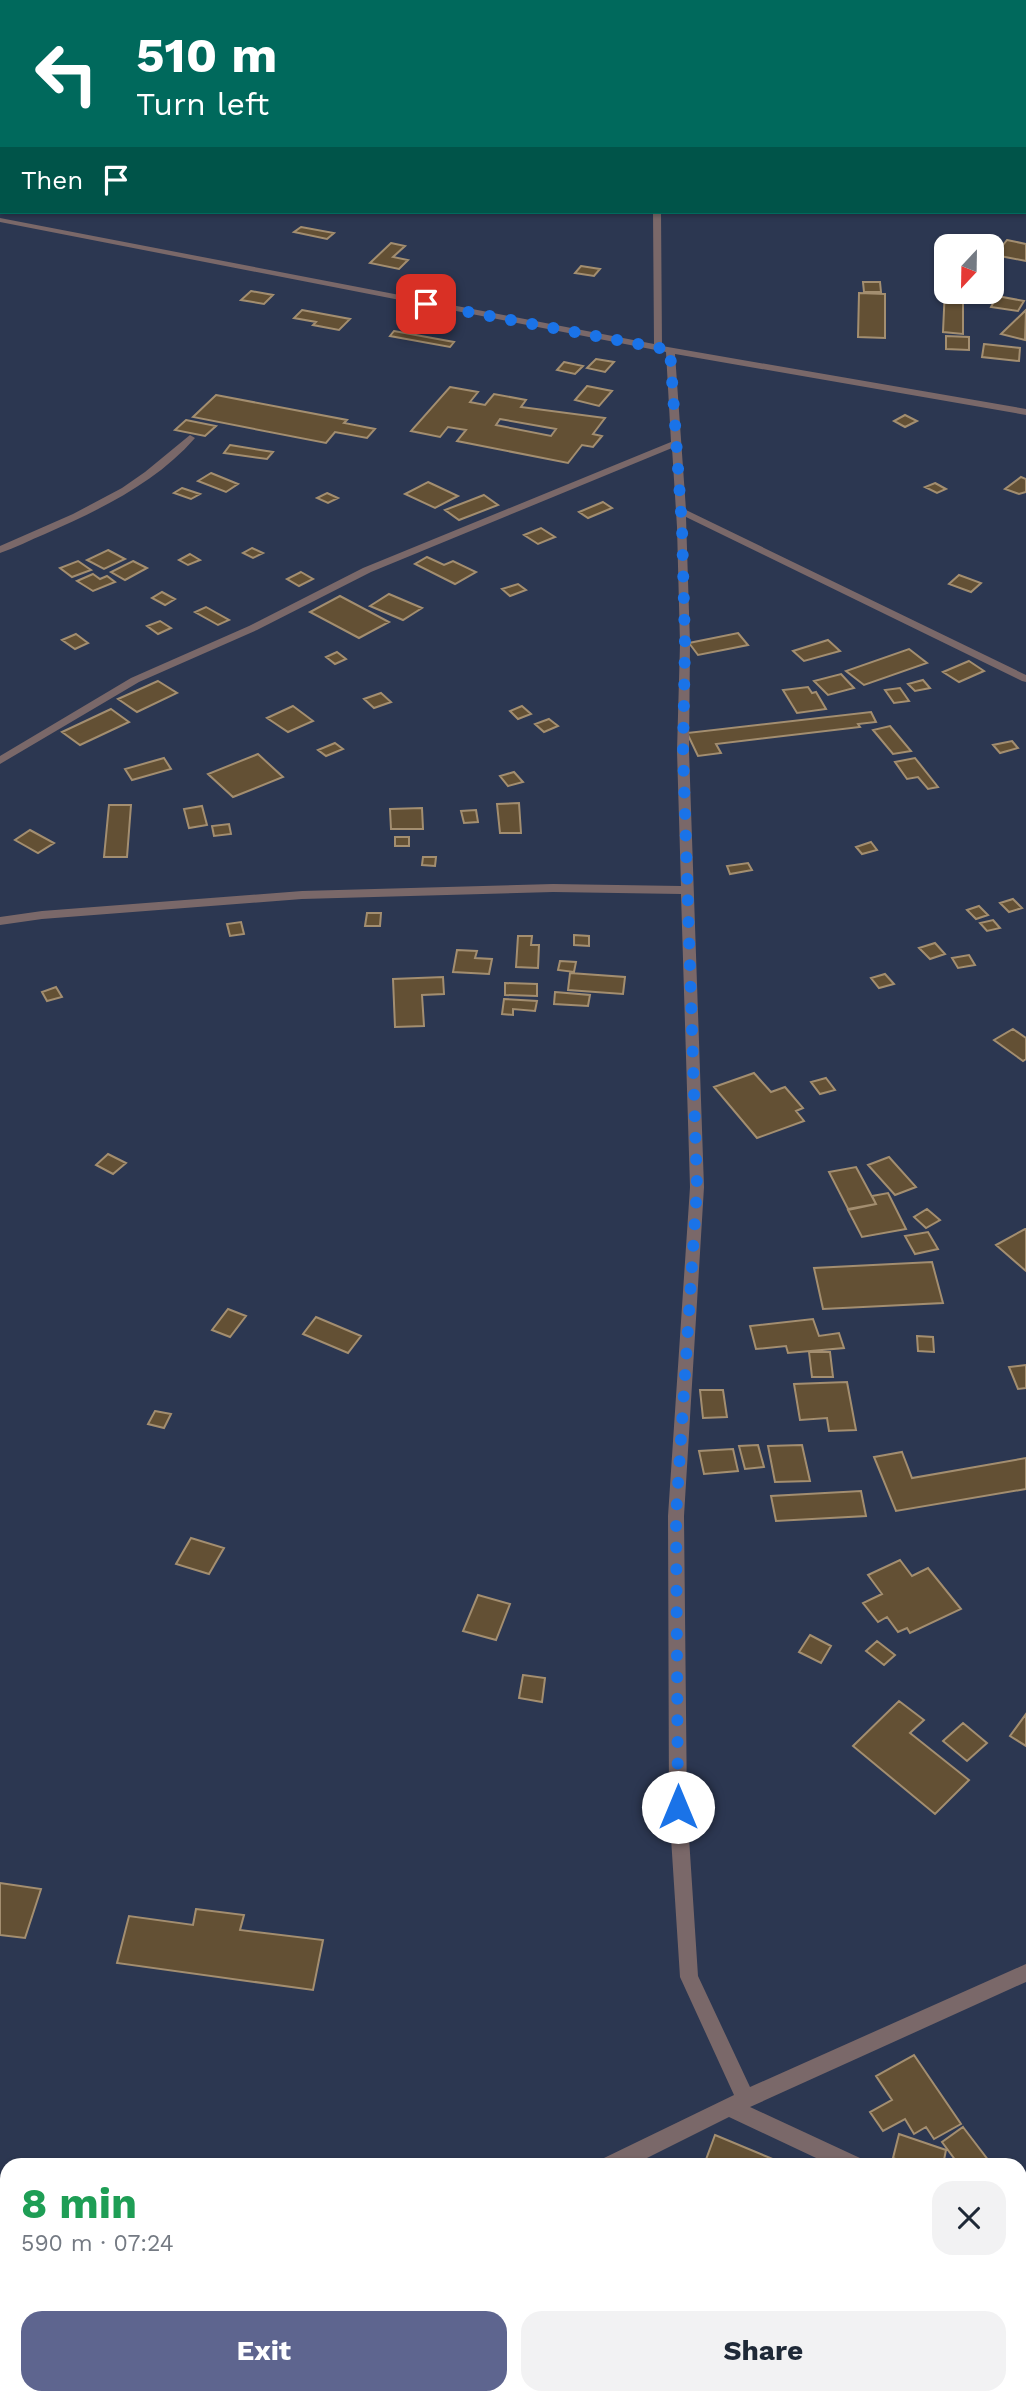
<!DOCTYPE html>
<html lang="en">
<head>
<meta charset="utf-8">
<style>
  :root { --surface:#fff; --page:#f2f2f3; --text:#1f2937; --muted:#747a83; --accent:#5e658f }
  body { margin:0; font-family:"Work Sans",sans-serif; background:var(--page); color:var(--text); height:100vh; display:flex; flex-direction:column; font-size:26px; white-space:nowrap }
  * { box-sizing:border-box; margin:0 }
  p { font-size:23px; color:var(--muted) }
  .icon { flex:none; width:38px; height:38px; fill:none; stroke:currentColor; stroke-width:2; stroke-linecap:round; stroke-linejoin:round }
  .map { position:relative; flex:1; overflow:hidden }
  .drawer { position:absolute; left:0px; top:2158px; width:1027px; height:247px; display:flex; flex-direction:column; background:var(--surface); border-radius:21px 21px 0 0; box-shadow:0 2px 5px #0004 }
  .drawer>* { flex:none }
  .banner { position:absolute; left:0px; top:0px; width:1027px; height:214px; box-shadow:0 2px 5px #0004; background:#00695c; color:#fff; overflow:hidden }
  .needle { width:46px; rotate:202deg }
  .buttons { position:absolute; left:934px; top:234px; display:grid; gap:14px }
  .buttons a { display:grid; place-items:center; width:70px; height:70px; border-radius:14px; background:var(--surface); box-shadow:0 2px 5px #0004; font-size:35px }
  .pin { position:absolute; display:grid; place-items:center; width:60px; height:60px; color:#fff; margin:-30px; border-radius:14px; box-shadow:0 4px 10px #0006 }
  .me { position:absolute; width:77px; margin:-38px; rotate:0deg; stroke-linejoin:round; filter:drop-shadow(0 0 5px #0008) }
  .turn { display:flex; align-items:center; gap:24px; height:147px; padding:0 21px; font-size:32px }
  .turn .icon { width:91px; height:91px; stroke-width:2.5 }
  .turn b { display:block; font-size:49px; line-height:60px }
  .then { display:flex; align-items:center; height:66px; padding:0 21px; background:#0003; gap:14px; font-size:26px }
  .round { display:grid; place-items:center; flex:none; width:74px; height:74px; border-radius:21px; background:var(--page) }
  .headline { display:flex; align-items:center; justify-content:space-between; height:119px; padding:0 21px }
  h1 { font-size:42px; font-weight:700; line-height:52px; color:#1e9e55 }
  .button { display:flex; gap:14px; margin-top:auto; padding:14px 21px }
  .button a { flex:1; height:80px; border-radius:21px; background:var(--accent); color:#fff; font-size:28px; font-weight:700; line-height:80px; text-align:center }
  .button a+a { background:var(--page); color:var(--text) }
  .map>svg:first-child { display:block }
  .building { fill:#635034; stroke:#a38e70; stroke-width:2; fill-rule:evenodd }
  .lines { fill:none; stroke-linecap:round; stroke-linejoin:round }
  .street { fill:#7a6869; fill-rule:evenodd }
  .route { stroke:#1a73e8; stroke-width:12; stroke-dasharray:0 21.6 }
</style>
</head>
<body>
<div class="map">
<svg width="1026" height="2404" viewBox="0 0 1026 2404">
  <rect width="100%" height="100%" fill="#2c3751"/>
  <path class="building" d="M301 227 334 233 327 239 294 232Z
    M1007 240 1026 244V261L995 255Z
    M391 243 405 246 393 257 408 260 399 269 370 263Z
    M581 266 600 269 594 276 575 273Z
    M863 282H880L881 292H864Z
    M945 288 947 292H963V334L943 332Z
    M251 291 273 295 264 304 241 300Z
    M859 293 885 294V338L858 337Z
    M997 296 1024 301 1018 311 991 307Z
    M302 310 350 319 339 330 313 325 316 322 294 318Z
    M1026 310 1025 340 1001 334Z
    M394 331 454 342 450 347 390 336Z
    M946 336 969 337V350L946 349Z
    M984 344 1020 348 1019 361 982 357Z
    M596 359 614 362 605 372 587 368Z
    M564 362 583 366 575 374 557 370Z
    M587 386 612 391 599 406 575 400Z
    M450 387 478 392 470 402 485 405 494 394 526 400 521 407 605 418 593 434 602 436 593 447 582 445 568 463 457 441 466 430 448 427 440 437 411 431ZM500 419 556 429 551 436 496 425Z
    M216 395 347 420 344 423 375 429 367 438 335 432 326 443 193 417Z
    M905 415 917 421 905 427 894 421Z
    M186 420 216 426 205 436 175 430Z
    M230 445 273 452 267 459 224 453Z
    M211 473 238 484 226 492 198 481Z
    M1021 477 1026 479V492L1019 494 1005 489Z
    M428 482 458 496 435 508 405 494Z
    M935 483 946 489 937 493 925 487Z
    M182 488 200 494 191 499 174 493Z
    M327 493 338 498 328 503 317 498Z
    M484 495 498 505 459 520 445 510Z
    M603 502 612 508 588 518 579 512Z
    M541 528 555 537 538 544 524 535Z
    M252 548 263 553 253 558 243 553Z
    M108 550 125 559 104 569 87 560Z
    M190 554 200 560 188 565 179 560Z
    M427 557 444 565 453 561 476 572 455 584 415 564Z
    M78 561 91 570 72 577 60 568Z
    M133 561 147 568 125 580 111 572Z
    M301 572 313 579 299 586 287 579Z
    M93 574 100 579 107 576 115 582 93 591 77 581Z
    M959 575 981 583 971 592 949 584Z
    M518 584 526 590 510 596 502 589Z
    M162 592 175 599 165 605 152 598Z
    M389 594 422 608 403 620 370 606Z
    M340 596 389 622 359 638 310 612Z
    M206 607 229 620 218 625 195 612Z
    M160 621 171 628 158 634 147 626Z
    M738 633 748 645 698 655 689 643Z
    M76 634 88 643 75 649 62 640Z
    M828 640 840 651 804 661 793 651Z
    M909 649 927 663 864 685 846 671Z
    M337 652 346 659 335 664 326 657Z
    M969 661 984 671 959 682 943 672Z
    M841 674 854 688 828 695 814 681Z
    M923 680 930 688 915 691 908 684Z
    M158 681 177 693 137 712 118 699Z
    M808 687 812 693 816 692 826 709 797 713 783 690Z
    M900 688 909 701 894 703 885 690Z
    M381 693 391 702 374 708 364 699Z
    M293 706 313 721 288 732 267 718Z
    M522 706 531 714 518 719 510 711Z
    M111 709 129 722 80 745 62 732Z
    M871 712 876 722 858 724 860 727 716 744 721 753 698 756 687 733Z
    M549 719 558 726 544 732 535 724Z
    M890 726 911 751 893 754 873 730Z
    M1012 741 1018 748 1000 753 993 745Z
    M335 743 343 749 326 756 318 750Z
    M258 754 283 777 233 797 208 774Z
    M164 758 171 769 132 780 125 769Z
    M915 758 938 787 928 789 918 777 907 779 895 762Z
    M514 772 523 782 508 786 500 776Z
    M519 803 521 833H500L497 804Z
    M109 805H131L127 857H104Z
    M202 806 207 825 189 828 184 809Z
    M422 808 423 829H391L390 809Z
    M476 810 478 822 464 823 461 811Z
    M229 824 231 834 214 836 212 826Z
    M30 830 54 843 38 853 15 840Z
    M395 837H409V846H395Z
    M871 842 877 850 862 854 856 847Z
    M423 857H436L435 866 422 865Z
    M748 863 752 870 730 874 727 866Z
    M1013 899 1022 908 1009 912 1000 903Z
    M979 906 988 915 976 919 967 910Z
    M367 913H381L380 926H365Z
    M993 920 1000 928 987 931 980 923Z
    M241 922 244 934 230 936 227 924Z
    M574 935 589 936V946L574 945Z
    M518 936H532L531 945H539L538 968 516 967Z
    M935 943 945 954 930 959 919 948Z
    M457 950 477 951 475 958 492 959 489 974 453 972Z
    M969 955 975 965 958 968 952 958Z
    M560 961 576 962 574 972 558 970Z
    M570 973 625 977 623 994 568 990Z
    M885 974 894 984 879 988 871 978Z
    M443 977 444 994 422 995 424 1026 395 1027 393 979Z
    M505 983 537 984V996L505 995Z
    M56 987 62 997 47 1001 42 992Z
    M555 992 590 995 588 1006 554 1004Z
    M504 999 537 1001 535 1011 513 1009V1015L502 1014Z
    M1013 1029 1026 1038V1059L1023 1061 994 1040Z
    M754 1073 771 1092 785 1087 803 1108 796 1111 804 1121 757 1138 714 1087Z
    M826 1078 835 1090 820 1094 811 1082Z
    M108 1154 126 1163 113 1174 96 1165Z
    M889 1157 916 1187 895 1195 868 1165Z
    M856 1167 876 1204 848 1209 829 1172Z
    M888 1193 906 1229 862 1237 848 1210 876 1204 872 1196Z
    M927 1209 940 1220 926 1228 914 1217Z
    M1025 1229H1026V1271L996 1245Z
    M928 1232 938 1249 915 1254 905 1236Z
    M932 1262 943 1303 823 1309 814 1268Z
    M228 1309 246 1316 230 1337 212 1330Z
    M316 1317 361 1336 348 1353 303 1334Z
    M813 1319 819 1336 839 1333 844 1348 788 1353 786 1346 756 1349 750 1326Z
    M917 1336 933 1337 934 1352 918 1351Z
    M809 1352H830L833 1377H812Z
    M1026 1365V1388L1018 1389 1009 1367Z
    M847 1382 856 1430 829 1431 827 1418 800 1420 794 1384Z
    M700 1390H723L727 1417 703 1418Z
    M155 1411 171 1414 164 1428 148 1424Z
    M758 1445 764 1467 745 1469 739 1446Z
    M802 1445 810 1481 775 1482 768 1446Z
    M733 1449 738 1471 704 1474 699 1451Z
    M902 1452 912 1478 1026 1458V1489L896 1511 874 1457Z
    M861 1491 866 1516 776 1521 771 1496Z
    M191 1538 224 1548 209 1574 176 1564Z
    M900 1560 912 1576 928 1568 961 1609 910 1633 907 1628 898 1632 887 1617 878 1622 863 1603 882 1594 868 1575Z
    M478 1595 510 1604 496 1640 463 1631Z
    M810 1635 831 1646 821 1663 799 1652Z
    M877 1641 895 1655 884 1665 866 1651Z
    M523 1675 545 1678 542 1702 519 1698Z
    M899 1701 924 1720 910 1733 969 1780 935 1814 853 1746Z
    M1026 1714V1746L1010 1736Z
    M963 1723 987 1743 967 1761 943 1741Z
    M0 1883 41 1889 25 1938 0 1935Z
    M196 1909 244 1915 240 1930 323 1940 313 1990 117 1963 129 1916 193 1925Z
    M914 2055 961 2124 934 2139 926 2127 914 2134 905 2119 883 2131 870 2112 892 2100 876 2076Z
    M963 2127 992 2165H959L942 2142Z
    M899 2134 946 2150 943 2165H910L893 2158Z
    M715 2135 787 2165H704Z
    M1023 2179 1026 2180V2210L1020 2207V2185Z
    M1020 2256 1026 2258V2336L1020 2358Z"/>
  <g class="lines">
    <path class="street" d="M641 0H647V2H641Z
      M653 212H661L662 346 1026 409V415L675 354 686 510 1026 675V682L1022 681 686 517 690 644 689 751 704 1187 684 1516 687 1807 698 1976 750 2087 1026 1964V1982L750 2107 860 2158 863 2165H831L729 2117 633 2165H601L604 2158 734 2095 680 1977 669 1807 668 1516 690 1187 681 894 553 892 302 899 42 919 0 925V917L42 911 302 891 553 884 681 886 677 751 680 644 677 527 672 448 371 572 257 630 139 682 0 764V756L131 678 249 626 363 568 671 442 666 352 0 222V218L654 344Z
      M190 435 195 438C156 483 99 510 45 534 30 540 15 548 0 553V546L73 514 122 488 145 472Z
      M1020 2228 1026 2230V2250L1020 2248Z
      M33 2398H70L67 2404H30Z"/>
  </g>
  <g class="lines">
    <path class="route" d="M426 304 670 350 682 527 685 644 683 751 697 1187 676 1516 678 1807"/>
  </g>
</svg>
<div class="buttons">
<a><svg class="needle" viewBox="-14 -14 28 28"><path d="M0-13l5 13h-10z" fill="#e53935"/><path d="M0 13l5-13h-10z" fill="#747a83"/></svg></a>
</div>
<div class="pin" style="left:426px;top:304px;background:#d93025"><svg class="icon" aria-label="arrive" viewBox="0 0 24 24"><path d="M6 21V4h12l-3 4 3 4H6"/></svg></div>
<svg class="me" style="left:678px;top:1807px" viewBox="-20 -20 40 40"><circle r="19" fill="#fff"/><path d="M0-13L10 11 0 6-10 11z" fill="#1a73e8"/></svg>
<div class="banner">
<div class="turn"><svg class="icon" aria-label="left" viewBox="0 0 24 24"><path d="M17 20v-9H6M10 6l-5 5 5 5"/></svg><div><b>510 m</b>Turn left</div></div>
<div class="then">Then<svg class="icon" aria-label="arrive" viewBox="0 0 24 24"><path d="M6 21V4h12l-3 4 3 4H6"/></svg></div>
</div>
<section class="drawer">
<div class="headline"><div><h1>8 min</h1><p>590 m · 07:24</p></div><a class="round"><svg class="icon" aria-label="close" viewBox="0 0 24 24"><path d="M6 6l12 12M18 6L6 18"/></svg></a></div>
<div class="button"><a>Exit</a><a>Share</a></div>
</section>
</div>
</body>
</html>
